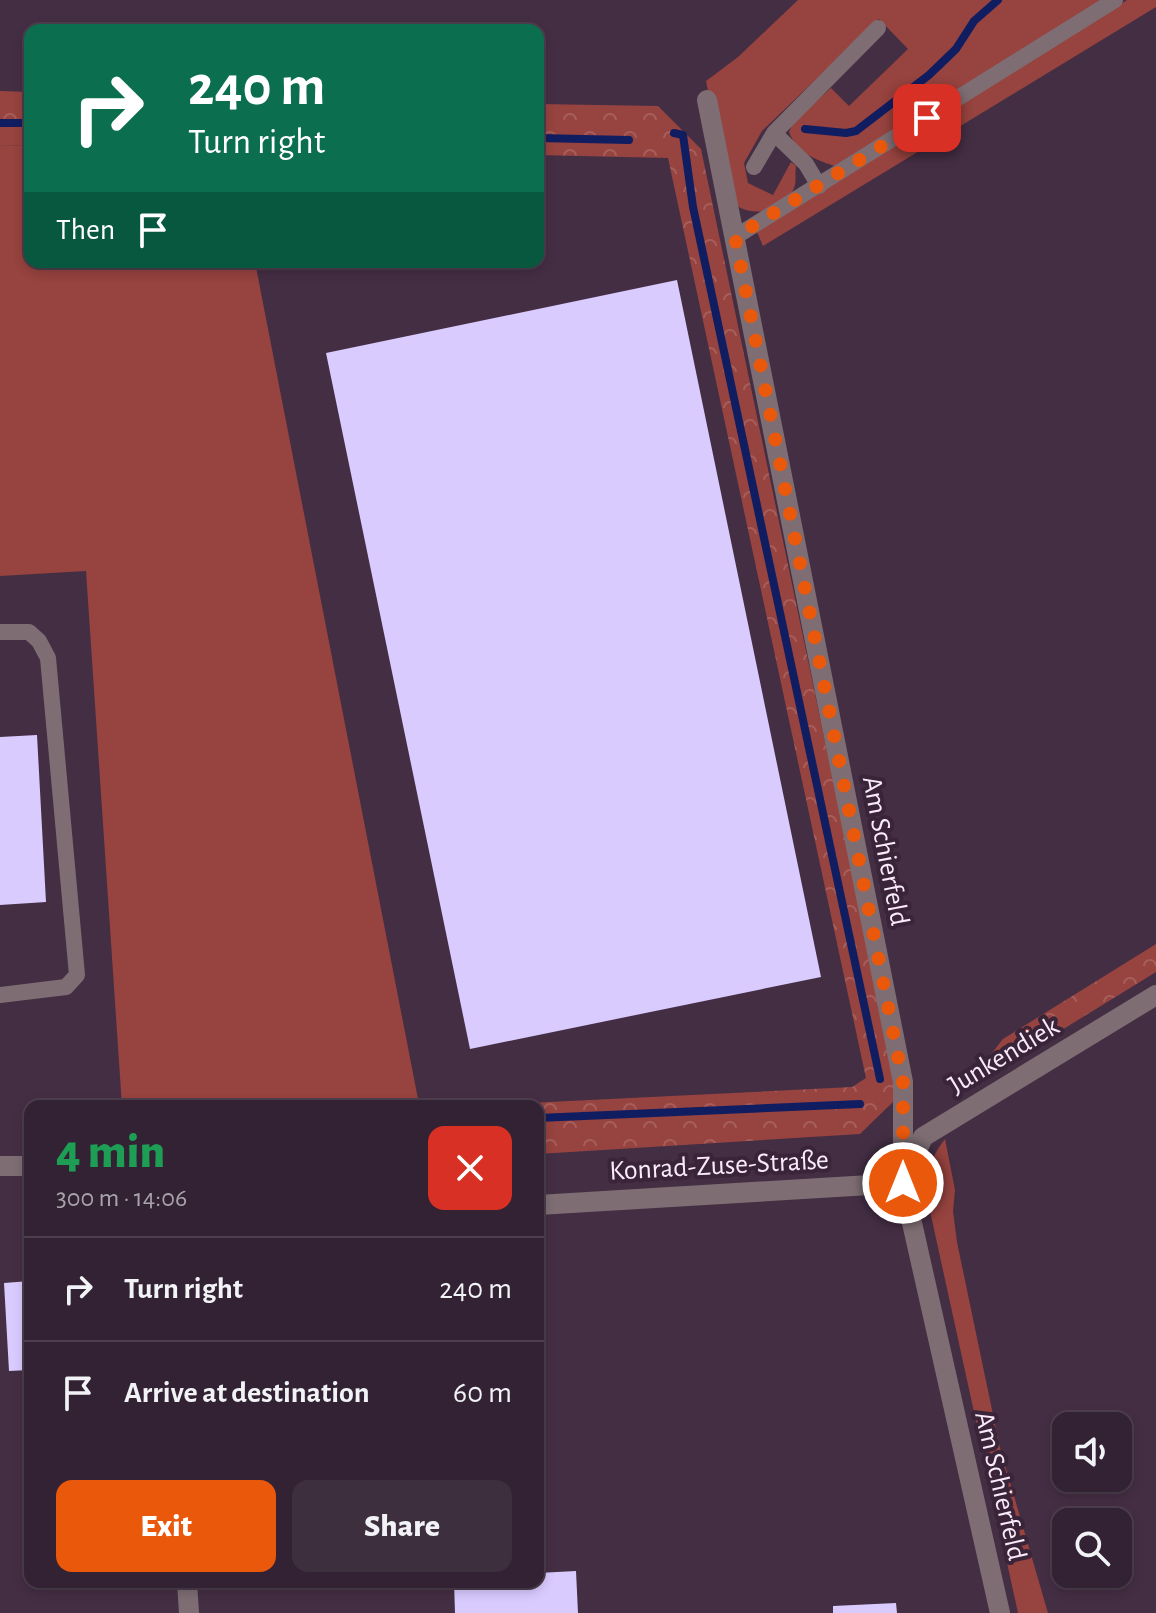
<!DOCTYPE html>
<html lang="en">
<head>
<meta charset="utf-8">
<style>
  :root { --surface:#323; --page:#3e2f3f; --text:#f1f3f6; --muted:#a9a4ac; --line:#4e3f4e; --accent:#ea580c }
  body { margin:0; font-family:"Alegreya Sans",sans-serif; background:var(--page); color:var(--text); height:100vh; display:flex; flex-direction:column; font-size:30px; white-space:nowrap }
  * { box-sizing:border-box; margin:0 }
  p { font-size:26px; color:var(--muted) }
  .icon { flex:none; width:44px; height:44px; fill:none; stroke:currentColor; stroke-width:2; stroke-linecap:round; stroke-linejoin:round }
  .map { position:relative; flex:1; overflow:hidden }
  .panel { position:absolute; left:24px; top:1100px; width:520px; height:488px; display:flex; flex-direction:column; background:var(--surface); border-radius:16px; box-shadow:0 4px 12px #0003,0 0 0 2px var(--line) }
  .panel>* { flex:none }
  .top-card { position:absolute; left:24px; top:24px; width:520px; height:244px; border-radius:16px; box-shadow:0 4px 12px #0003,0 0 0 2px var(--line); background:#0b6e4f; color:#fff; overflow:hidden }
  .tools { position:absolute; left:1052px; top:1412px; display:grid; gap:16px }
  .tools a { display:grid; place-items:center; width:80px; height:80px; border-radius:16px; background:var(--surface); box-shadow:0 4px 12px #0003,0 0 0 2px var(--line); font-size:40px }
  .pin { position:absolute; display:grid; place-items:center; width:68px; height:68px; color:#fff; margin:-34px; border-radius:16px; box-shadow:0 4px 12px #0006 }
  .me { position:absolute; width:88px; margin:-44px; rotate:0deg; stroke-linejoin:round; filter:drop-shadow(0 0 6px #0008) }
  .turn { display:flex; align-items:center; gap:28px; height:168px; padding:0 32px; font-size:36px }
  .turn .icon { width:104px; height:104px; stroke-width:2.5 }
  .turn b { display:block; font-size:56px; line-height:68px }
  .then { display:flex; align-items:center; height:76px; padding:0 32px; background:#0003; gap:16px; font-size:30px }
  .round { display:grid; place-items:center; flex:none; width:84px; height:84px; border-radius:16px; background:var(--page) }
  .headline { display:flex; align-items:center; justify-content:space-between; height:136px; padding:0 32px }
  h1 { font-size:48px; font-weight:800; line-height:60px; color:#1e9e55 }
  .primary-button { display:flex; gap:16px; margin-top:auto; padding:16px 32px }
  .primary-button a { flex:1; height:92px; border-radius:16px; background:var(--accent); color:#fff; font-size:32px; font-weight:800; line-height:92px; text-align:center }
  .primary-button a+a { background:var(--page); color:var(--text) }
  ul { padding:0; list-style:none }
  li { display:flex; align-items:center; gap:24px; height:104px; padding:0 32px; border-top:2px solid var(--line) }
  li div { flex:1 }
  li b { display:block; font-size:30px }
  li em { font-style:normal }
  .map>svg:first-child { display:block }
  .green { fill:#97433f }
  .forest { fill:url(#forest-crowns) }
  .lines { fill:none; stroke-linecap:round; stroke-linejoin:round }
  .stream { stroke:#111d61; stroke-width:8 }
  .building { fill:#dacbff }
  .lane { stroke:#7e6e73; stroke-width:16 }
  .street { stroke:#7e6e73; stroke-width:20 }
  .route { stroke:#ea580c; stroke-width:14; stroke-dasharray:0 25.2 }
  .labels { text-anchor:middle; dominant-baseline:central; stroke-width:8; stroke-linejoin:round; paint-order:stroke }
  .street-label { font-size:28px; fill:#f9ebf9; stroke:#392439 }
</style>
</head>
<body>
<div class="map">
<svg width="1156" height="1613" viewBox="0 0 1156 1613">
  <defs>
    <pattern id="forest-crowns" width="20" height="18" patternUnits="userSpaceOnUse" patternTransform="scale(2)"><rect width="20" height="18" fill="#97433f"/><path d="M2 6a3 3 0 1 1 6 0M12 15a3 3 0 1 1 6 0" fill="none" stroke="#a65e5c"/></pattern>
  </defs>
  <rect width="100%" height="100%" fill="#442e44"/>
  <path class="green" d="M798 0H1104L834 166C813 158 798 154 789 132L794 121 831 88 849 106 908 49 879 19 762 131 744 163 748 183 773 195 791 162 796 166C795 172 796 180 795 185 787 214 745 220 730 199L706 81 738 57Z
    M1127 0H1156V7L763 246 757 232Z
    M0 145 30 146V262H255L419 1104 122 1106 86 571 0 576Z
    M945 1139 955 1190 953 1211 957 1242 1000 1448 1048 1613H1018L930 1211C926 1181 926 1163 945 1139Z"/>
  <path class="forest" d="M0 91 30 92V146L0 145Z
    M538 104 658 106 701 149 895 1076V1100L860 1134 538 1154V1106H470L852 1087 866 1078 668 158 538 155Z
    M1156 944V972L961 1092 1003 1039Z"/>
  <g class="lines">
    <path class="stream" d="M0 123H30
      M805 129 846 133 856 131 929 75 956 49 974 21 998 0
      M674 133 683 135 693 207 880 1079
      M538 138 629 140
      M538 1118 860 1104"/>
  </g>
  <path class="building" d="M677 280 821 977 470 1049 326 353Z
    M37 735 46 902 0 905V737Z
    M30 1281V1370L9 1371 4 1283Z
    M576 1571 578 1613H455L454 1582H538V1573Z
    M896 1603 897 1613H833V1606Z"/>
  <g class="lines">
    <path class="lane" d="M774 133 806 164 819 186
      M754 167 774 133 878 28
      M735 237 1115 0
      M0 632H29L39 641 48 658 77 975 66 987 0 995"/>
    <path class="street" d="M707 100 903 1082V1183L1000 1613
      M0 1166H30
      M906 1176 923 1137 1156 995
      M538 1205 903 1183
      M187 1582 189 1613"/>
  </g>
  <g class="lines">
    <path class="route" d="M903 1183V1082L735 237 927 118"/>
  </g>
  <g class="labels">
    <g class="street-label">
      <text transform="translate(885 851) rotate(79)">Am Schierfeld</text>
      <text transform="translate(1004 1056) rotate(-31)">Junkendiek</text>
      <text transform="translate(719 1166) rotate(-3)">Konrad-Zuse-Straße</text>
      <text transform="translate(1000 1486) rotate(77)">Am Schierfeld</text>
    </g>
  </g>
</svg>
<div class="tools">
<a><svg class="icon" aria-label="sound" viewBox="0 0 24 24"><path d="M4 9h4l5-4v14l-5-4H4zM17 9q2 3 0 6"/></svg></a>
<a><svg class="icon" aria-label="search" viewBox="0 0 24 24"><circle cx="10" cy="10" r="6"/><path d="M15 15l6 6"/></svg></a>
</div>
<div class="pin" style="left:927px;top:118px;background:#d93025"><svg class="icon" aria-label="arrive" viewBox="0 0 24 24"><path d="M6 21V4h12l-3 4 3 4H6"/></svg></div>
<svg class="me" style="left:903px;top:1183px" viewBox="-20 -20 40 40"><circle r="17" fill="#ea580c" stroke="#fff" stroke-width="3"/><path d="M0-11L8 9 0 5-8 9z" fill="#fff"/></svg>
<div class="top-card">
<div class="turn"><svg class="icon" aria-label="right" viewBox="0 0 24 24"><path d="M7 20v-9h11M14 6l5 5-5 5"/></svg><div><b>240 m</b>Turn right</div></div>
<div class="then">Then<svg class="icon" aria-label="arrive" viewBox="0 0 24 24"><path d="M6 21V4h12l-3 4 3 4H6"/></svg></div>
</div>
<section class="panel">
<div class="headline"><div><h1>4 min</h1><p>300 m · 14:06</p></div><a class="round" style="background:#d93025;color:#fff"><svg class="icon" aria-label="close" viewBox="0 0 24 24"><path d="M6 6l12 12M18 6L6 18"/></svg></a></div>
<ul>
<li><svg class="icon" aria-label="right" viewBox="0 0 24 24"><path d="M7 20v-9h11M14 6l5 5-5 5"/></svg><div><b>Turn right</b></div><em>240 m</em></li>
<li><svg class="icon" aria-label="arrive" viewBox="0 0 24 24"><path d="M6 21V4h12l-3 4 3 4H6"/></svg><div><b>Arrive at destination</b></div><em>60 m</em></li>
</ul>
<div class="primary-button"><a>Exit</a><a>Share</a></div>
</section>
</div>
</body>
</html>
